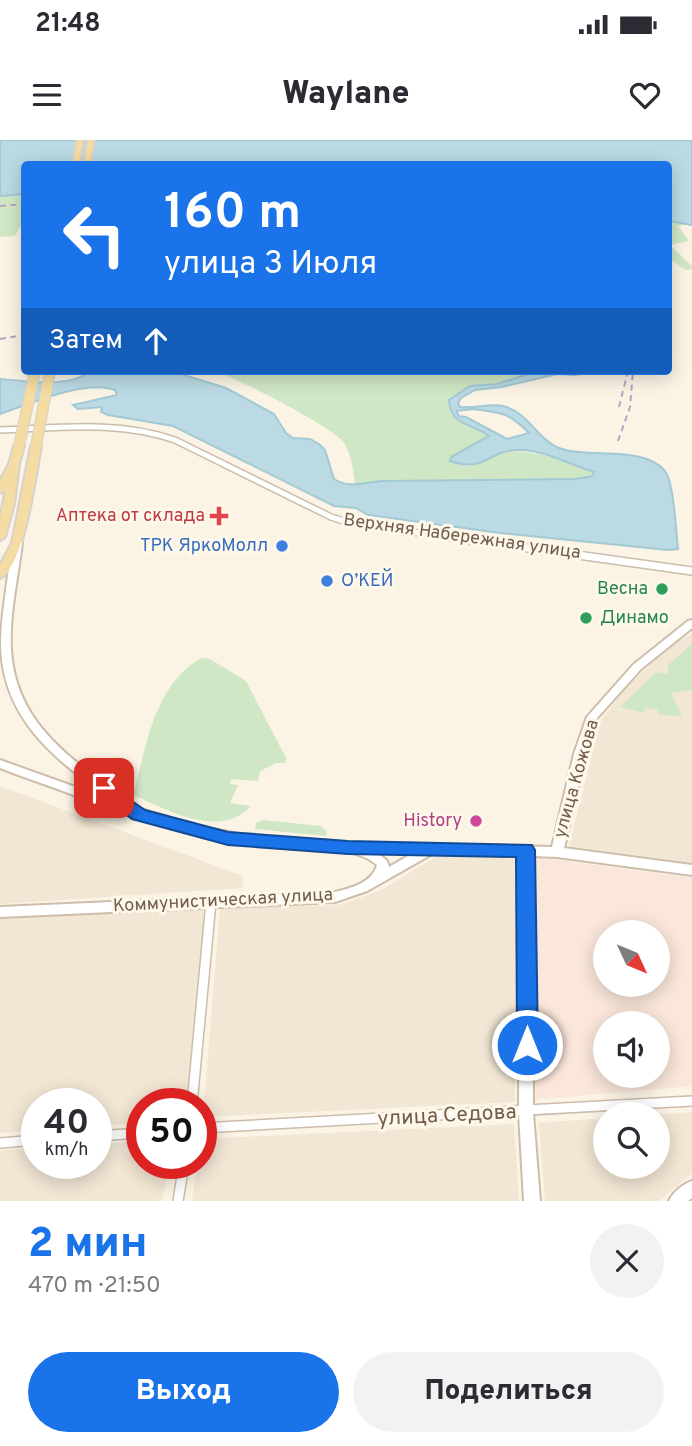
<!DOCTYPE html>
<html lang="ru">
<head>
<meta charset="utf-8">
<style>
  :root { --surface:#fff; --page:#f2f2f3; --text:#2b2b33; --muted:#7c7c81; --accent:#1a73e8 }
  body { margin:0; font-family:Overpass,sans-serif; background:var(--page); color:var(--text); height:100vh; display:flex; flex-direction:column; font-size:26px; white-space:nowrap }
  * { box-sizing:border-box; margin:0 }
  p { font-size:23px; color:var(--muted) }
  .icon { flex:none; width:38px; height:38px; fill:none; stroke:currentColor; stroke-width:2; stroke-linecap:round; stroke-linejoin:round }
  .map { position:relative; height:1061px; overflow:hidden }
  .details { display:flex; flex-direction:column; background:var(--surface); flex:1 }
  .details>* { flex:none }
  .top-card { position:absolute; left:21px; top:21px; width:651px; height:214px; border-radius:7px; box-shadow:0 4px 18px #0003; background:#1a73e8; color:#fff; overflow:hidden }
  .needle { width:46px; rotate:134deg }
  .controls { position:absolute; left:593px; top:780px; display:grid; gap:14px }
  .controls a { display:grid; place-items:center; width:77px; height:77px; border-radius:50%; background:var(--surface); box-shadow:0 4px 18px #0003; font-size:35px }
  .speed { position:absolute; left:21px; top:948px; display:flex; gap:14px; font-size:35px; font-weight:700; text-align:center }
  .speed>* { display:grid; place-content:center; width:91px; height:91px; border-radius:50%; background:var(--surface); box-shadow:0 4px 18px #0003; line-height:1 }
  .speed small { font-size:18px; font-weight:400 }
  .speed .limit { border:10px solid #d22; background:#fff; color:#111 }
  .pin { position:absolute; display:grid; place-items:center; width:60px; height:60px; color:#fff; margin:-30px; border-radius:14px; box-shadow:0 4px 10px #0006 }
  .me { position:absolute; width:77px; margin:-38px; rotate:0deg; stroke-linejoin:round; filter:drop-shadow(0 0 5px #0008) }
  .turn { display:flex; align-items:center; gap:24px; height:147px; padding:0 28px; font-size:32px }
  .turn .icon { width:91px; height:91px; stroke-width:2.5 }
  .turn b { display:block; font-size:49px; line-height:60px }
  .then { display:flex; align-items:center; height:66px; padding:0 28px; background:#0003; gap:14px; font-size:26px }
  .round { display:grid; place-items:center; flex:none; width:74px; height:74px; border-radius:37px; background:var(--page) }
  .headline { display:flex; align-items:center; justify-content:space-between; height:119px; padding:0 28px }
  h1 { font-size:42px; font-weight:800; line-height:52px; color:var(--accent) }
  .button { display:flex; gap:14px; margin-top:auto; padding:14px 28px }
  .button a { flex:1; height:80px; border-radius:42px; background:var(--accent); color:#fff; font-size:28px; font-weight:800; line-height:80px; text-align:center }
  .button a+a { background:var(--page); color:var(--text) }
  .status { display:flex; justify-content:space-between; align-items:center; height:49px; padding:0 35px; background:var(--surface); direction:ltr }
  .status svg { height:19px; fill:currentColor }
  header { display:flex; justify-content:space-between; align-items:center; height:91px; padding:0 28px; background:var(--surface); font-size:32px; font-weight:800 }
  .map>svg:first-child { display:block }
  .residential { fill:#f2e6d4 }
  .commercial { fill:#fae6da; fill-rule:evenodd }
  .green { fill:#d0e7c5 }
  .water { fill:#bbdae3; stroke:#a2c9d4; stroke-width:2; fill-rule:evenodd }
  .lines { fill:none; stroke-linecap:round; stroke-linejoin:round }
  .street-far2-casing { stroke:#ccbcac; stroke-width:8 }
  .street-far1-casing { stroke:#ccbcac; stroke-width:10 }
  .street-casing { stroke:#ccbcac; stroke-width:12 }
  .secondary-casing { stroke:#cebdaa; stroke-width:4 }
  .primary-casing { stroke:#d8d1cd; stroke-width:4 }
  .street-far2 { stroke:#fff; stroke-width:5 }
  .street-far1 { stroke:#fff; stroke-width:7 }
  .street { stroke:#fff; stroke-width:9 }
  .secondary { fill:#fff; fill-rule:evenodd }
  .primary { fill:#f5dca2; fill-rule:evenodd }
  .rail { stroke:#b7a4c3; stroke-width:2; stroke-dasharray:6 4.5; stroke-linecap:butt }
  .primary-bridge-casing { stroke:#d8d1cd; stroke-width:12; stroke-linecap:butt }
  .primary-bridge { stroke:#f5dca2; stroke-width:10 }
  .route { fill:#1a73e8; stroke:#114b97; stroke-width:2 }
  .health-dot { fill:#e0444e; stroke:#fef8eb; stroke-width:2.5 }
  .shop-dot { fill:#3f7fe0; stroke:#fef8eb; stroke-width:2.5 }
  .leisure-dot { fill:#2e9e5b; stroke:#fef8eb; stroke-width:2.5 }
  .hotel-dot { fill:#d1479c; stroke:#fef8eb; stroke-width:2.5 }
  .labels { text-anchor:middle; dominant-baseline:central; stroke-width:6; stroke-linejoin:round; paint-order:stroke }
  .health-label { font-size:18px; fill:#be3a42; stroke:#fef8eb; text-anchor:end }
  .street-label { font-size:18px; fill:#725c4c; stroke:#fef8eb }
  .shop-label { font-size:18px; fill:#366cbe; stroke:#fef8eb; text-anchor:end }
  .leisure-label { font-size:18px; fill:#27864d; stroke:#fef8eb; text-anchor:end }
  .hotel-label { font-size:18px; fill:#b23c85; stroke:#fef8eb; text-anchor:end }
  .near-street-label { font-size:21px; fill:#725c4c; stroke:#fef8eb }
</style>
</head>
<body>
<div class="status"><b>21:48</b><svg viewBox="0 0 49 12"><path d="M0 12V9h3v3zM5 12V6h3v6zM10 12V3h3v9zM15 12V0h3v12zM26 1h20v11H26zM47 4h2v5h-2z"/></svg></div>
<header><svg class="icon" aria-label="menu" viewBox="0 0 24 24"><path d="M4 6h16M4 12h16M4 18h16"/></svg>Waylane<svg class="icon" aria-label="heart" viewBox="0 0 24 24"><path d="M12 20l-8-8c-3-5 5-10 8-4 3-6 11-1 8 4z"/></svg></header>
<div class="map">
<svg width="692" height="1061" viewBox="0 0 692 1061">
  <rect width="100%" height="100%" fill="#fbf4e5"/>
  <path class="residential" d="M692 493V723L569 706 601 580 624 550 668 507Z
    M0 646 243 736V748L0 764Z
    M437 716 515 717V962L203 977 220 768 338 765 380 751Z
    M208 767 186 964H142V983L96 986V964H37V990L0 993V779L141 768Z
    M692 972V1033L659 1061H545L539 983 605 978 606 1027H658V975Z
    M514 984 519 1061H192L197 1024H201V999Z
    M142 1001V1024H170L162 1061H0V1010L37 1008V1024H96V1004Z"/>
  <path class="commercial" d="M534 717 692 738V946L533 960ZM606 793H658V845H606ZM606 884H658V936H606Z"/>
  <path class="green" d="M24 54V80L15 96 0 97V56Z
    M668 81 690 84 678 86 689 101 670 105 692 126V129L686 130 669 119Z
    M214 231H538L497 244 468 247 449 262 451 275 474 285 490 296 472 306 464 326C480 326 485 319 499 313 517 306 581 322 594 334L575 339 382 341 355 345C353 331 352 315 344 303 334 287 235 237 214 231Z
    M692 504V550L671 553 682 576 659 575 658 570 646 568 643 573 620 567 656 532 667 534 669 524Z
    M201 518 210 519 246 541 286 618 285 623H276L260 631 258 641 231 639 230 644 238 645 230 663 251 666C219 700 168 670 133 655 147 606 153 546 201 518Z
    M263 680 320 686 327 691 326 696 255 689 256 683Z"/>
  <path class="water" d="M0 0H692V85L669 81 668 24H24V54L0 56Z
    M91 231H171L226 248 274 274 286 293 293 298 310 299 319 304 325 310 334 339C349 349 365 342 382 341L575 339 592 336 594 332 591 331C569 324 541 309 517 310 487 311 486 333 450 321L451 317 489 296C470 282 450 286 449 260L470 246 497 244 538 231H598L575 235 557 234 502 247 475 250 461 258 458 263 460 267C475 269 488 263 503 266 528 272 537 299 559 308 588 319 642 305 664 330 674 340 676 392 678 409L668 410 500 393 368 375 356 368 334 366 173 286 108 275 101 272 102 267 78 269 73 265 117 255 115 250C86 239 29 264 0 274V239C28 241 67 249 91 231ZM473 269C502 273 508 272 529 293L507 299 466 277 459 276 456 271Z"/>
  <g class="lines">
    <defs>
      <path id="street-far2" d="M0 290C59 288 119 280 175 300L331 377 350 383 482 402"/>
      <path id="street-far1" d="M470 400 692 431"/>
      <path id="street" d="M192 964 211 762
        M201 988 692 961
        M96 996 142 993
        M0 1003 37 1000
        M178 1061 184 1024"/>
      <path id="secondary" d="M17 400 22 403C18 438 9 474 11 510 16 587 76 622 132 664L134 667 197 686 249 696 333 701 356 705 361 703 552 707 574 614 587 577 633 525 688 481 692 480V488L641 529 597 578 586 614 564 708 692 725V735L557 717 532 716 533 973 540 1061H524L519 973 520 716 434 713 367 751 335 762 0 777V767L335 752C351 748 372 743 377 725 352 702 285 709 252 705 191 698 133 677 76 656 51 646 25 638 0 628V620L109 659C53 617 0 577 1 500 2 468 9 435 12 403ZM377 712 413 713 389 727 387 721Z
        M692 1041V1058L688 1061H669C673 1052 683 1044 692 1041Z"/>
      <path id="primary" d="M77 0H83L79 24H73Z
        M88 0H94L90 24H84Z
        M19 303 24 306 19 324 14 364 5 397 0 400V378L6 349 0 353V341L9 324 14 306Z
        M36 303 41 306C36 333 24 428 0 438V425L12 403 31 306Z"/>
    </defs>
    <use href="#street-far2" class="street-far2-casing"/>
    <use href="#street-far1" class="street-far1-casing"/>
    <use href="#street" class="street-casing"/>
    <use href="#secondary" class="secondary-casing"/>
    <use href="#primary" class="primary-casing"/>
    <use href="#street-far2" class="street-far2"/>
    <use href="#street-far1" class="street-far1"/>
    <use href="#street" class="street"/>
    <use href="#secondary" class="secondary"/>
    <use href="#primary" class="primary"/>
    <path class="rail" d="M0 66 24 64
      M0 199 24 195
      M619 267 628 231
      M618 301 630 267 633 231"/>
    <defs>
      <path id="primary-bridge" d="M19 306 35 231
        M36 306 50 231"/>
    </defs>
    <use href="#primary-bridge" class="primary-bridge-casing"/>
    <use href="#primary-bridge" class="primary-bridge"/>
  </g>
  <path class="route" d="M104 642 145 670 228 692 348 701 532 705 535 710 538 905 535 911 527 914 520 911 517 905 516 717 348 714 228 705 132 679 98 653 95 648 98 644Z"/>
  <path class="health-dot" d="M215.5 365.5h7v7h7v7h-7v7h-7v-7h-7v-7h7z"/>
  <g class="shop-dot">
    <circle cx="282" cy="406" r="7"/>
    <circle cx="327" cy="441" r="7"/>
  </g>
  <g class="leisure-dot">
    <circle cx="662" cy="449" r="7"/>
    <circle cx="586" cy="478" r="7"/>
  </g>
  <circle class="hotel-dot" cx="476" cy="681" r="7"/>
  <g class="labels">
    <g class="health-label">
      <text x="205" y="376">Аптека от склада</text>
    </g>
    <g class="street-label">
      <text transform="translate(462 397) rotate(8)">Верхняя Набережная улица</text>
      <text transform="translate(577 639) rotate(-74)">улица Кожова</text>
      <text transform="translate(223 761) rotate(-3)">Коммунистическая улица</text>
    </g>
    <g class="shop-label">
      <text x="268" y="406">ТРК ЯркоМолл</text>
      <text x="341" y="441" text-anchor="start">О’КЕЙ</text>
    </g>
    <g class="leisure-label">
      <text x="648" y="449">Весна</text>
      <text x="600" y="478" text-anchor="start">Динамо</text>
    </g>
    <g class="hotel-label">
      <text x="462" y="681">History</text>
    </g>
    <g class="near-street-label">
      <text transform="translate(447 976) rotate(-3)">улица Седова</text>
    </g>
  </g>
</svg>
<div class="controls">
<a><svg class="needle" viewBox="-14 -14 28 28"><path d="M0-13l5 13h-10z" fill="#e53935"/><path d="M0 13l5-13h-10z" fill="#7c7c81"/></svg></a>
<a><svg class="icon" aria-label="sound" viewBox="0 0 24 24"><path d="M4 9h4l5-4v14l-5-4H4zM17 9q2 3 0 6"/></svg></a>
<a><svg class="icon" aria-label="search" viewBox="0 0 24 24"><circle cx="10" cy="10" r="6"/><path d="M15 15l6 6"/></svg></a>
</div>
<div class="speed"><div>40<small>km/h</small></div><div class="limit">50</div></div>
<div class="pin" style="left:104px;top:648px;background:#d93025"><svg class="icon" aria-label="arrive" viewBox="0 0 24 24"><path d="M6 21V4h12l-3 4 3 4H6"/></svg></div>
<svg class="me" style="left:527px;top:905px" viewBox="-20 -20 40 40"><circle r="17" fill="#1a73e8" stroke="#fff" stroke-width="3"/><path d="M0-11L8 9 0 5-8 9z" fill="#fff"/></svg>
<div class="top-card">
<div class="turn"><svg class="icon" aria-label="left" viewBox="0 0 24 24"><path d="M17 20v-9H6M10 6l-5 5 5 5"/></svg><div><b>160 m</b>улица 3 Июля</div></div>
<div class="then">Затем<svg class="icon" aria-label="ahead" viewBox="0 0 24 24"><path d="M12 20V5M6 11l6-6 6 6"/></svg></div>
</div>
</div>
<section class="details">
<div class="headline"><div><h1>2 мин</h1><p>470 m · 21:50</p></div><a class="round"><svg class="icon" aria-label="close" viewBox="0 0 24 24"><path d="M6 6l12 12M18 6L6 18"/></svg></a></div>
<div class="button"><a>Выход</a><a>Поделиться</a></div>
</section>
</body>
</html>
